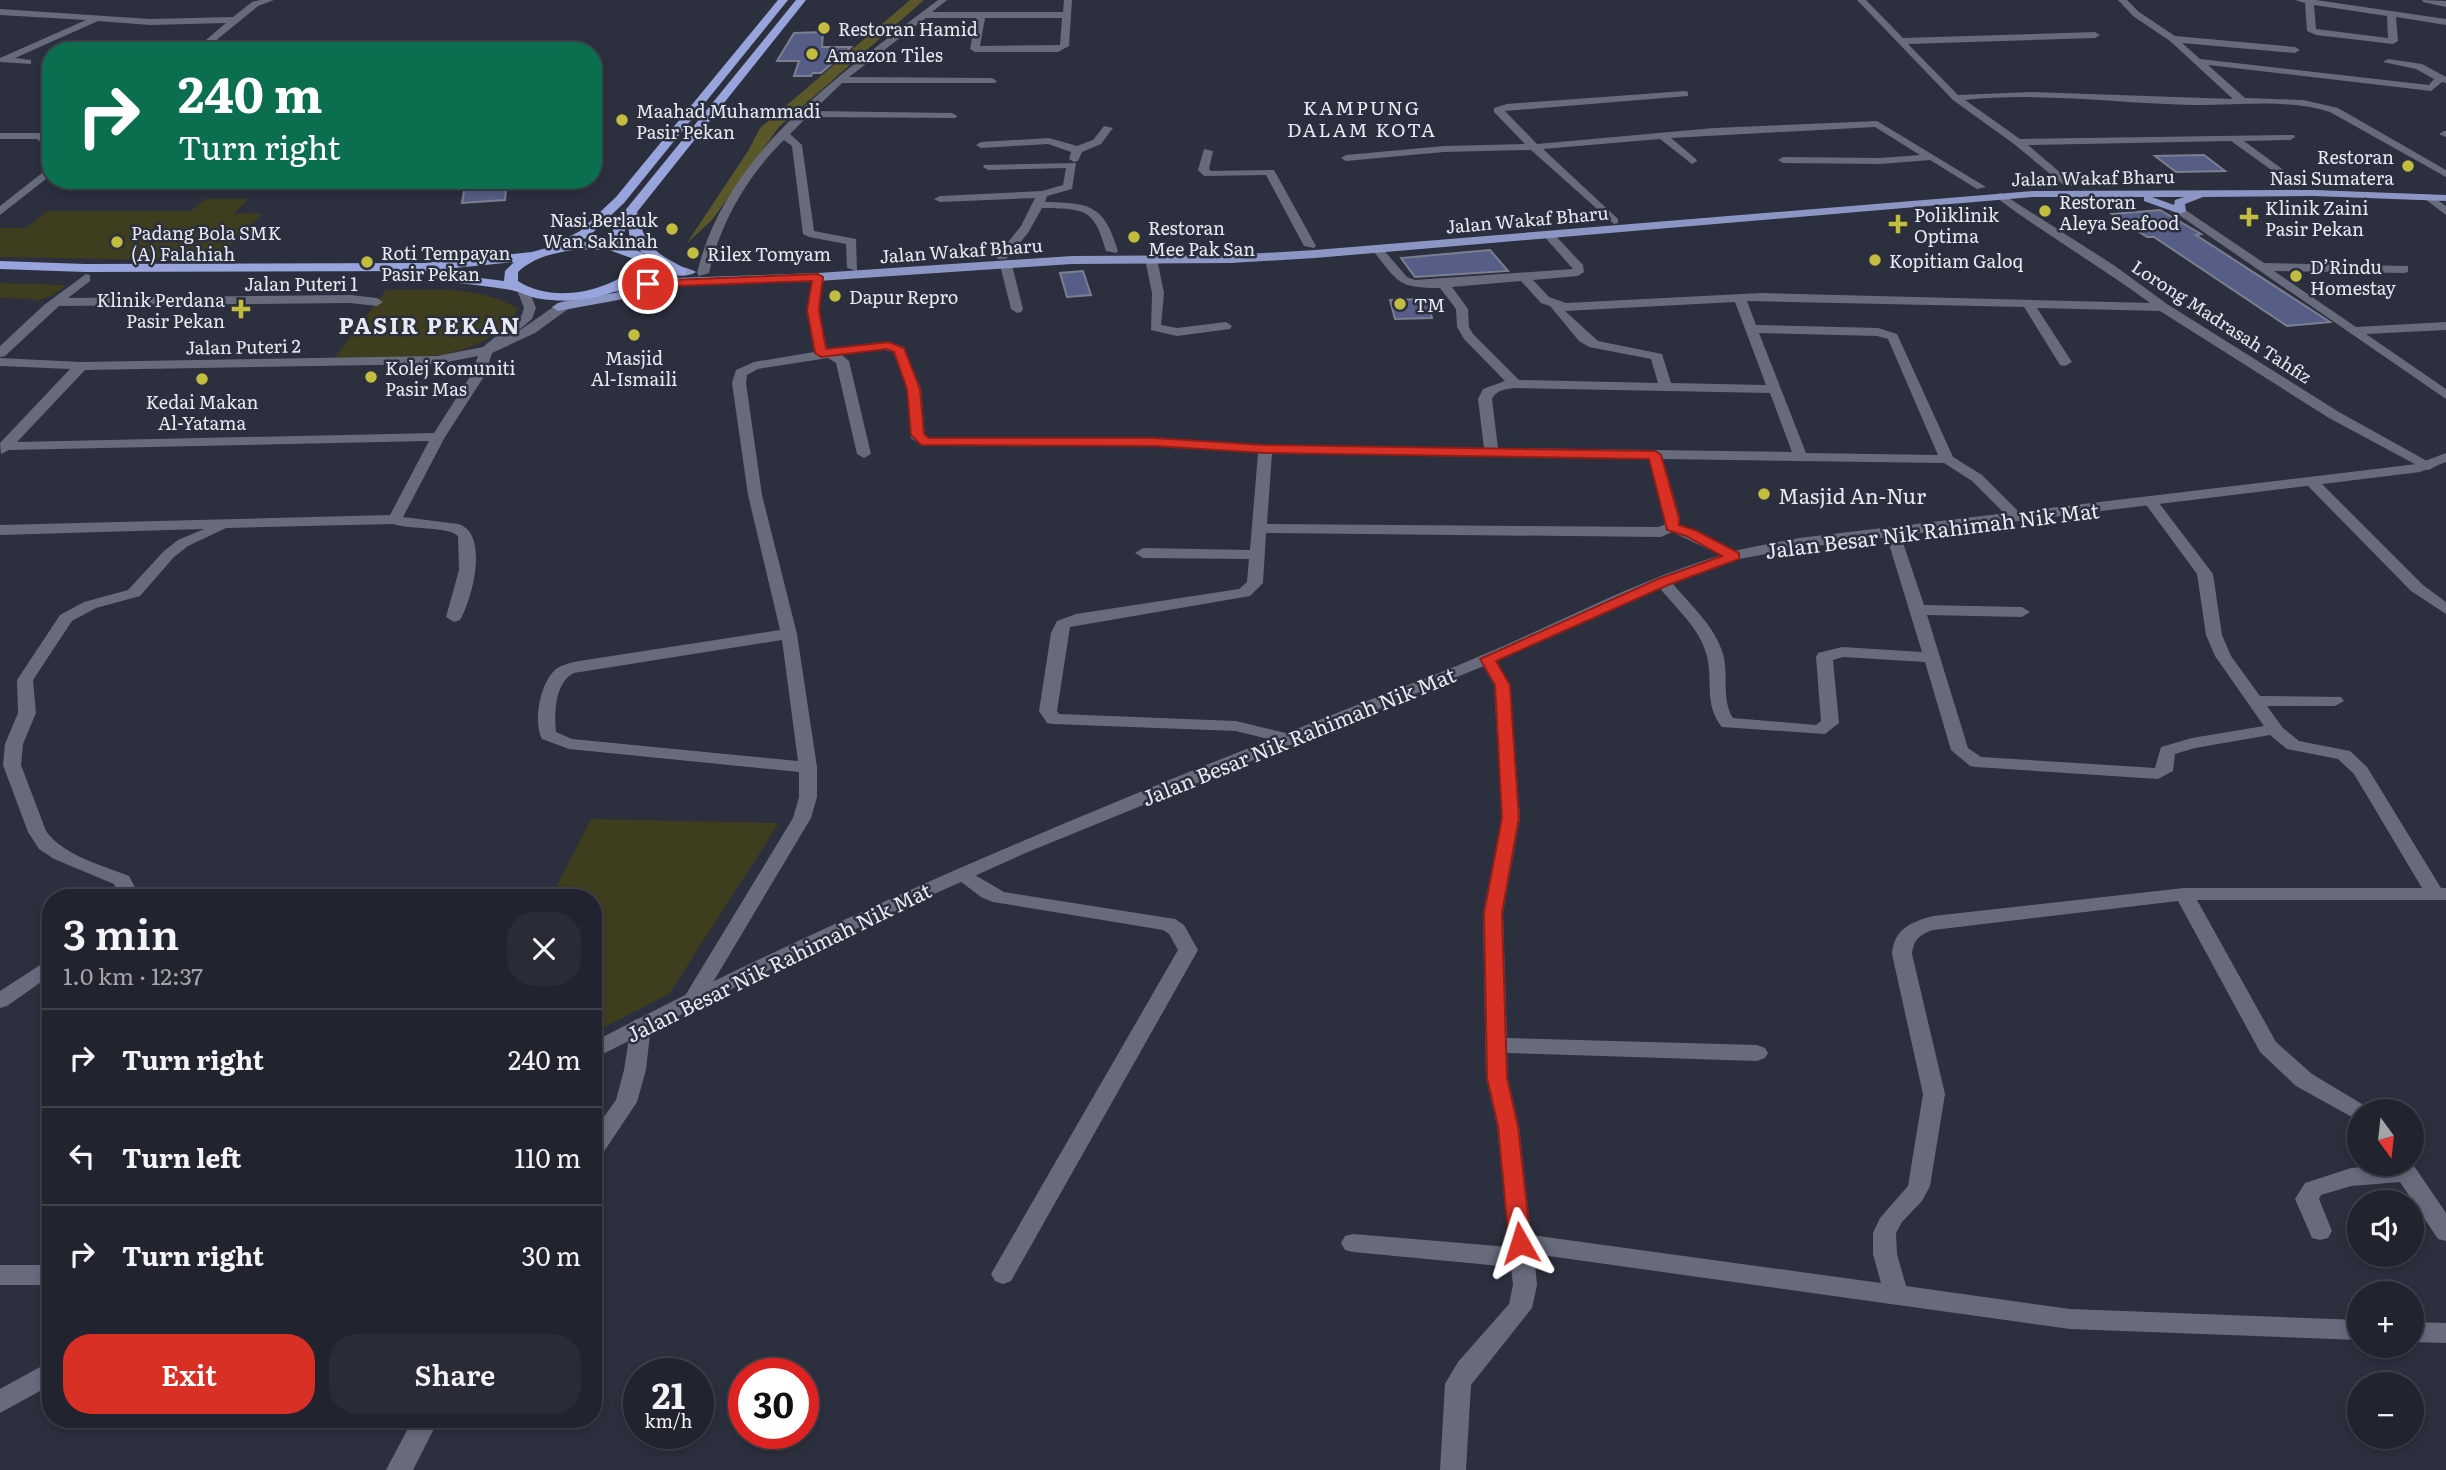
<!DOCTYPE html>
<html lang="en">
<head>
<meta charset="utf-8">
<style>
  :root { --surface:#21232e; --page:#292b36; --text:#f1f3f6; --muted:#a2a4aa; --line:#3e404a; --accent:#d93025 }
  body { margin:0; font-family:Literata,serif; background:var(--page); color:var(--text); height:100vh; display:flex; flex-direction:column; font-size:26px; white-space:nowrap }
  * { box-sizing:border-box; margin:0 }
  p { font-size:23px; color:var(--muted) }
  .icon { flex:none; width:38px; height:38px; fill:none; stroke:currentColor; stroke-width:2; stroke-linecap:round; stroke-linejoin:round }
  .map { position:relative; flex:1; overflow:hidden }
  .side { position:absolute; left:42px; top:889px; width:560px; height:539px; display:flex; flex-direction:column; background:var(--surface); border-radius:28px; box-shadow:0 4px 10px #0003,0 0 0 2px var(--line) }
  .side>* { flex:none }
  .banner { position:absolute; left:42px; top:42px; width:560px; height:147px; border-radius:28px; box-shadow:0 4px 10px #0003,0 0 0 2px var(--line); background:#0b6e4f; color:#fff; overflow:hidden }
  .needle { width:46px; rotate:165deg }
  .tools { position:absolute; left:2347px; top:1099px; display:grid; gap:14px }
  .tools a { display:grid; place-items:center; width:77px; height:77px; border-radius:50%; background:var(--surface); box-shadow:0 4px 10px #0003,0 0 0 2px var(--line); font-size:35px }
  .speed { position:absolute; left:623px; top:1358px; display:flex; gap:14px; font-size:35px; font-weight:700; text-align:center }
  .speed>* { display:grid; place-content:center; width:91px; height:91px; border-radius:50%; background:var(--surface); box-shadow:0 4px 10px #0003,0 0 0 2px var(--line); line-height:1 }
  .speed small { font-size:18px; font-weight:400 }
  .speed .limit { border:10px solid #d22; background:#fff; color:#111 }
  .pin { position:absolute; display:grid; place-items:center; width:60px; height:60px; color:#fff; margin:-30px; border:4px solid #fff; border-radius:50%; box-shadow:0 2px 7px #0007 }
  .me { position:absolute; width:77px; margin:-38px; rotate:354deg; stroke-linejoin:round; filter:drop-shadow(0 0 5px #0008) }
  .turn { display:flex; align-items:center; gap:24px; height:147px; padding:0 21px; font-size:32px }
  .turn .icon { width:91px; height:91px; stroke-width:2.5 }
  .turn b { display:block; font-size:49px; line-height:60px }
  .round { display:grid; place-items:center; flex:none; width:74px; height:74px; border-radius:28px; background:var(--page) }
  .summary { display:flex; align-items:center; justify-content:space-between; height:119px; padding:0 21px }
  h1 { font-size:42px; font-weight:600; line-height:52px }
  .cta { display:flex; gap:14px; margin-top:auto; padding:14px 21px }
  .cta a { flex:1; height:80px; border-radius:28px; background:var(--accent); color:#fff; font-size:28px; font-weight:600; line-height:80px; text-align:center }
  .cta a+a { background:var(--page); color:var(--text) }
  ul { padding:0; list-style:none }
  li { display:flex; align-items:center; gap:21px; height:98px; padding:0 21px; border-top:2px solid var(--line) }
  li div { flex:1 }
  li b { display:block; font-size:26px }
  li em { font-style:normal }
  .map>svg:first-child { display:block }
  .green { fill:#3e3d1e }
  .water { fill:#5a5829 }
  .building { fill:#565e87; stroke:#7b7f90; stroke-width:2 }
  .lines { fill:none; stroke-linecap:round; stroke-linejoin:round }
  .minor { fill:#686b7c; fill-rule:evenodd }
  .tertiary { fill:#686b7c; fill-rule:evenodd }
  .primary { fill:#8c96c4; fill-rule:evenodd }
  .trunk { fill:#98a4dc; fill-rule:evenodd }
  .route { fill:#d93025; stroke:#8d1f18; stroke-width:2 }
  .poi-dot { fill:#c2bd3f; stroke:#2c2f3d; stroke-width:2.5 }
  .labels { text-anchor:middle; dominant-baseline:central; stroke-width:5; stroke-linejoin:round; paint-order:stroke }
  .far-poi-label { font-size:18px; fill:#e7eaf3; stroke:#2c2f3d; text-anchor:start }
  .far-street-label { font-size:18px; fill:#e7eaf3; stroke:#2c2f3d }
  .far-neighbourhood-label { font-size:19px; letter-spacing:2px; fill:#e7eaf3; stroke:#2c2f3d }
  .poi-label { font-size:21px; fill:#e7eaf3; stroke:#2c2f3d; text-anchor:start }
  .street-label { font-size:21px; fill:#e7eaf3; stroke:#2c2f3d }
  .far-district-label { font-size:23px; font-weight:bold; letter-spacing:2px; fill:#e7eaf3; stroke:#2c2f3d }
</style>
</head>
<body>
<div class="map">
<svg width="2446" height="1470" viewBox="0 0 2446 1470">
  <rect width="100%" height="100%" fill="#2c2f3d"/>
  <path class="green" d="M206 199H248L233 214 263 213 215 261 0 257V228H26L47 211H191Z
    M0 283 66 285 54 295 33 302 36 299 0 298Z
    M386 290C429 290 479 285 518 309 479 369 395 357 334 358Z
    M591 819 779 823 669 994 593 1033V898H312L315 894 555 890Z"/>
  <path class="water" d="M910 0H924L779 127 712 220 687 243 748 151 760 128Z"/>
  <path class="building" d="M823 32 822 47H851L821 73H813L811 76H794L799 61H777L794 33Z
    M2204 155 2225 171 2176 172 2155 156Z
    M466 180H507L505 200 462 203Z
    M2160 210 2201 234 2196 235 2330 322 2287 326 2154 237H2147L2112 214Z
    M1490 250 1508 271 1415 277 1401 258Z
    M1083 271 1091 295 1067 297 1060 273Z
    M1427 299 1432 318 1395 319 1390 300Z"/>
  <g class="lines">
    <path class="minor" d="M260 0H274L258 6 203 51H193L226 23 150 25 98 21 15 58 31 60V64L0 62V58L86 20 0 15V9L150 19 233 17 252 2Z
      M938 0H947L932 12H1063L1064 0H1072L1069 46 1058 52H975L970 49 976 18H926L849 77 992 78 997 81 995 83H842L813 111 952 113 957 116 956 118 807 117 790 134 802 145 814 231 856 239 857 271 847 268 846 244 809 237 803 234 792 146 784 140C747 176 720 223 709 273L699 276 697 273C726 150 843 73 938 0ZM985 18H1062L1060 45 980 46Z
      M1857 0H1866L1903 38 2095 32 2100 35 2095 38 1908 44 1958 95 2031 92 2233 99 2170 41 2133 16 2118 0H2127L2139 12 2175 36 2295 47 2300 50 2295 53 2182 43 2200 59 2429 85 2434 79 2416 69 2383 62 2388 59 2422 64 2446 77V83L2442 82 2431 91 2208 65 2245 98 2303 100 2338 108 2446 170V177L2330 112C2286 98 2237 106 2191 105 2116 103 2040 92 1965 100L2020 139 2294 135 2295 137 2290 140 2244 141 2304 185 2295 187 2231 141 2028 145 2075 185 2066 187 2014 144 1953 100Z
      M2295 0H2316L2446 19V25L2396 17 2398 41 2393 44 2316 35 2307 31 2305 3ZM2314 5 2387 16 2388 38 2316 29Z
      M2422 0 2446 1V7L2423 2Z
      M1685 91 1688 92V96L1505 111 1537 144 1714 128 1877 121 1986 187 1977 189 1930 160 1880 164 1783 163 1778 160 1783 157 1880 158 1920 155 1875 127 1671 138 1696 159 1697 161 1692 164 1660 139 1543 149 1618 219V223L1614 224 1531 150 1444 152 1346 161 1341 158 1346 155 1444 146 1525 144 1494 112V108L1507 104Z
      M1104 126 1113 128 1101 144 1082 152 1078 161 1074 162 1069 159 1071 152 1048 144 981 148 976 145 981 142 1049 138 1077 146 1093 140Z
      M2444 131H2446V137L2439 134Z
      M0 133H39L51 140V154L40 149 41 142 37 139H0Z
      M1204 149 1213 151 1209 169 1211 171 1274 170 1316 246 1314 248 1304 246 1266 175 1204 176 1198 170Z
      M1076 163 1072 189 1047 196 1045 202C1091 203 1104 205 1118 251L1116 253 1106 251C1094 208 1085 209 1042 208L1028 233 1006 259H998L996 257 1021 226 1035 198 940 202 934 199 940 196 1042 191 1063 185 1066 168 988 170 983 167 984 165Z
      M51 166V175L0 215V206Z
      M2001 193 2115 266 2167 304 2339 412 2436 466 2429 470 2424 469 2329 418 2160 311 2037 308 2072 362 2065 366 2060 365 2024 307 1747 301 1756 325 1878 328 1897 334 1953 457 1982 475 2019 512 2021 515 2019 518H2009L1972 481 1944 463 1663 459 1680 518 1679 525 1695 530 1739 553 1742 556 1739 559H1729L1672 532 1661 537 1266 533 1263 583 1250 596 1070 627 1057 711 1059 714 1236 721 1290 734 1293 738 1284 743 1236 731 1053 724 1047 723 1039 711 1051 633 1057 621 1076 614 1239 589 1247 582 1249 559 1143 558 1135 553 1143 548 1250 550 1258 453 1154 446 921 445 911 438 907 389 893 352 880 349 842 355 849 361 871 454 864 458 857 454 836 363 828 358 758 369 747 375 746 383 762 495 797 634 817 767V797L811 818 700 1004 693 1006 686 1004 683 999 793 818 799 797V772L569 749 542 739C533 722 540 686 553 672 559 665 570 663 579 661L780 630 748 495 732 383 736 370 754 362 814 352 807 310 814 274 824 277 819 310 827 348C853 352 877 334 904 347L921 389 925 436 928 438H1154L1265 445 1484 448 1478 399 1483 389 1505 381 1464 339 1457 327 1456 309 1440 288C1398 288 1399 283 1374 252V248H1382L1407 277 1415 280 1573 269 1542 234 1552 232 1583 265 1584 272 1578 276 1533 280 1549 297 1566 303 1762 293 2150 303C2100 266 2046 235 1997 198V194ZM1521 281 1541 303 1550 306 1579 341 1589 347 1651 359 1658 383 1519 380 1473 334 1469 327 1468 309 1452 287ZM1735 302 1766 385 1671 383 1662 354 1598 341 1565 311ZM1759 333 1877 336 1888 339 1938 455 1806 453ZM1515 388 1770 393 1792 452 1498 448 1492 399C1496 390 1506 389 1515 388ZM1272 453 1649 459 1666 518 1664 525 1658 527 1267 524ZM782 640 798 761 572 739 556 732C554 713 555 682 574 673Z
      M2429 194 2446 206V215L2425 199 2423 197Z
      M2176 209H2184L2264 263 2408 266V272L2404 273 2274 271 2356 327 2446 322V330L2366 334 2446 389V399L2176 213Z
      M1151 255 1157 259 1164 293 1161 325 1177 328 1226 322 1232 326 1230 329 1177 336 1151 330 1152 293 1145 259Z
      M1006 261 1012 265 1023 309 1021 312 1017 313 1011 309 1000 265Z
      M86 274 90 275V281L68 298 350 295 377 298 383 302 377 306 350 303 59 306 5 356 0 357V346L44 305Z
      M523 286 529 290 536 308 532 319 513 335 559 303 576 295 582 299 535 333 492 353 485 375 445 437 403 517 458 524C490 533 472 600 460 620L454 622 446 617 459 570 458 536C447 526 411 530 393 524L226 528 188 546 174 557 140 596 96 608 72 621 33 680 36 713 23 744 21 765 46 831C64 856 102 865 129 876L137 891 135 898H115L117 891 114 884 54 859 39 849 28 832 3 765 5 744 18 713 17 680 60 615 84 602 128 590 164 551 178 540 204 529 0 535V525L390 515 429 441 9 450 1 454 0 443 70 369 0 366V358L81 362 437 356 483 347 522 315 524 308 517 290ZM478 356 471 375 434 433 17 442 85 370 437 364Z
      M2312 478 2317 479 2423 585 2446 602V614L2411 591 2307 485 2305 482 2307 479Z
      M2151 498 2156 499 2213 574 2222 635 2231 656 2260 696 2341 697 2344 701 2335 706H2267L2283 728 2299 741 2350 751 2367 767 2441 888H2446V900H2197L2276 1042 2312 1074 2367 1107 2369 1111H2359V1121L2296 1086 2260 1052 2178 901 1933 930C1920 934 1913 940 1912 954L1945 1094 1930 1186 1922 1201 1902 1222 1896 1233 1897 1254 1906 1286 2070 1309 2359 1320V1340L2070 1329 1534 1254 1537 1285 1532 1308 1471 1385 1466 1470H1440L1445 1384 1458 1362 1509 1304 1513 1285 1511 1267 1353 1252 1345 1250 1341 1243 1345 1236 1353 1234 1509 1247 1497 1126 1486 1078 1483 913 1502 818 1494 685 1479 659 1481 655H1493L1510 685 1520 818 1503 913 1507 1038 1757 1045 1765 1048 1768 1053 1765 1058 1757 1061 1507 1053 1508 1078 1519 1126 1531 1235 1881 1283 1873 1254V1233L1880 1218 1908 1186 1923 1094 1892 954C1894 929 1911 922 1933 916L2184 888H2422L2354 774 2338 759 2287 749 2270 735 2195 748 2175 754 2173 771 2158 779 1976 767 1970 766 1951 750 1925 662 1843 657 1833 660 1839 723 1825 734 1722 727C1703 704 1714 679 1706 653 1698 625 1672 605 1655 582L1657 579H1669C1687 602 1715 625 1723 654 1729 675 1721 699 1733 718L1816 725 1821 721 1816 657 1818 653 1842 647 1922 652 1885 531 1888 528H1898L1924 605 2022 607 2030 612 2022 617 1927 615 1968 748 1981 757 2155 768 2161 747 2192 738 2264 726 2215 656 2206 635 2197 574 2144 502Z
      M963 868 1004 892 1175 919 1184 925 1198 950 1011 1281 1003 1284 995 1281 991 1274 995 1267 1178 950 1169 934 1163 930 993 902 981 897 956 878 953 874 956 870Z
      M51 958V975L7 1006 0 1008V991Z
      M641 1018 648 1020 651 1025 646 1070 637 1102 601 1156 593 1158V1132L616 1100 624 1070 631 1025 634 1020Z
      M2412 1163 2446 1213V1241L2438 1239 2400 1182 2351 1186 2321 1195 2319 1199 2332 1231 2328 1238 2320 1240 2312 1238 2295 1199 2305 1183 2351 1168Z
      M0 1265H51V1285H0Z
      M2412 1322 2446 1323V1343L2412 1342Z
      M413 1419H439L413 1470H386Z"/>
    <path class="tertiary" d="M2446 453V462L2420 472 1799 548 1739 559 1670 583 1501 659 1028 852 811 949 593 1059V1042C870 898 1159 782 1449 669 1543 632 1631 581 1728 553 1751 546 1775 543 1799 538L2417 464Z
      M51 1361V1385L0 1413V1389Z"/>
    <path class="primary" d="M2314 190 2446 195V201L2314 196 2203 197 2185 204 2186 211 2180 214 2144 201V197H2033L1315 258 1231 263 1072 264 818 281 675 286 611 292 605 288 611 284 675 278 818 273 1072 256 1231 255 1315 250 2033 191ZM2152 197H2184L2175 200 2174 205Z
      M643 259C657 264 686 265 696 272 684 281 648 272 637 263Z
      M625 291 631 295 629 298 558 311 552 307 558 303Z"/>
    <path class="trunk" d="M778 0H788L624 203 588 237 578 242 615 243 611 234 619 218 796 0H806L637 212C646 248 653 251 686 269V275C668 277 642 255 632 242 629 237 629 230 628 225L623 234 629 247 645 254 648 269C624 297 576 304 542 299 531 298 521 292 511 290 488 286 464 284 441 281L434 277 441 273 504 281 505 271 514 262 424 271 85 272 0 269V261L85 264 424 263 532 252 550 247 580 231 616 197ZM574 250H609L634 259V268C605 293 551 303 518 281V272C534 257 554 253 574 250Z"/>
  </g>
  <path class="route" d="M818 274 823 277 819 310 826 349 889 342 904 348 920 389 924 434 929 438H1154L1265 445 1655 451 1661 455 1679 518V525L1695 530 1739 553V559L1668 585 1496 661 1510 685 1519 818 1502 913 1507 1078 1518 1126 1531 1243 1527 1249 1520 1251 1512 1249 1509 1243 1498 1126 1487 1078 1484 913 1502 818 1495 685 1480 659 1658 579 1722 556 1686 536 1667 530 1649 459 1265 453 1154 446 921 445 911 435 907 389 894 352 887 349 821 357 815 353 807 310 812 281 648 287 642 284 648 281Z"/>
  <g class="poi-dot">
    <circle cx="824" cy="28" r="7"/>
    <circle cx="812" cy="54" r="7"/>
    <circle cx="622" cy="120" r="7"/>
    <circle cx="2408" cy="166" r="7"/>
    <circle cx="2045" cy="211" r="7"/>
    <path d="M2245.5 206.5h7v7h7v7h-7v7h-7v-7h-7v-7h7z"/>
    <path d="M1894.5 213.5h7v7h7v7h-7v7h-7v-7h-7v-7h7z"/>
    <circle cx="672" cy="229" r="7"/>
    <circle cx="1134" cy="237" r="7"/>
    <circle cx="117" cy="242" r="7"/>
    <circle cx="693" cy="253" r="7"/>
    <circle cx="1875" cy="260" r="7"/>
    <circle cx="367" cy="262" r="7"/>
    <circle cx="2296" cy="276" r="7"/>
    <circle cx="835" cy="296" r="7"/>
    <circle cx="1400" cy="304" r="7"/>
    <path d="M237.5 298.5h7v7h7v7h-7v7h-7v-7h-7v-7h7z"/>
    <circle cx="634" cy="335" r="7"/>
    <circle cx="371" cy="377" r="7"/>
    <circle cx="202" cy="379" r="7"/>
    <circle cx="1764" cy="494" r="7"/>
  </g>
  <g class="labels">
    <g class="far-poi-label">
      <text x="838" y="28">Restoran Hamid</text>
      <text x="826" y="54">Amazon Tiles</text>
      <text x="636" y="110">Maahad Muhammadi<tspan x="636" dy="21">Pasir Pekan</tspan></text>
      <text x="2394" y="156" text-anchor="end">Restoran<tspan x="2394" dy="21">Nasi Sumatera</tspan></text>
      <text x="2059" y="201">Restoran<tspan x="2059" dy="21">Aleya Seafood</tspan></text>
      <text x="2265" y="207">Klinik Zaini<tspan x="2265" dy="21">Pasir Pekan</tspan></text>
      <text x="1914" y="214">Poliklinik<tspan x="1914" dy="21">Optima</tspan></text>
      <text x="658" y="219" text-anchor="end">Nasi Berlauk<tspan x="658" dy="21">Wan Sakinah</tspan></text>
      <text x="1148" y="227">Restoran<tspan x="1148" dy="21">Mee Pak San</tspan></text>
      <text x="131" y="232">Padang Bola SMK<tspan x="131" dy="21">(A) Falahiah</tspan></text>
      <text x="381" y="252">Roti Tempayan<tspan x="381" dy="21">Pasir Pekan</tspan></text>
      <text x="707" y="253">Rilex Tomyam</text>
      <text x="1889" y="260">Kopitiam Galoq</text>
      <text x="2310" y="266">D’Rindu<tspan x="2310" dy="21">Homestay</tspan></text>
      <text x="849" y="296">Dapur Repro</text>
      <text x="225" y="299" text-anchor="end">Klinik Perdana<tspan x="225" dy="21">Pasir Pekan</tspan></text>
      <text x="1414" y="304">TM</text>
      <text x="634" y="357" text-anchor="middle">Masjid<tspan x="634" dy="21">Al-Ismaili</tspan></text>
      <text x="385" y="367">Kolej Komuniti<tspan x="385" dy="21">Pasir Mas</tspan></text>
      <text x="202" y="401" text-anchor="middle">Kedai Makan<tspan x="202" dy="21">Al-Yatama</tspan></text>
    </g>
    <g class="far-street-label">
      <text transform="translate(2093 177) rotate(-1)">Jalan Wakaf Bharu</text>
      <text transform="translate(1527 219) rotate(-5)">Jalan Wakaf Bharu</text>
      <text transform="translate(961 250) rotate(-4)">Jalan Wakaf Bharu</text>
      <text x="301" y="283">Jalan Puteri 1</text>
      <text transform="translate(2222 321) rotate(33)">Lorong Madrasah Tahfiz</text>
      <text transform="translate(243 346) rotate(-1)">Jalan Puteri 2</text>
    </g>
    <g class="far-neighbourhood-label">
      <text x="1362" y="107">KAMPUNG<tspan x="1362" dy="22">DALAM KOTA</tspan></text>
    </g>
    <g class="poi-label">
      <text x="1778" y="494">Masjid An-Nur</text>
    </g>
    <g class="street-label">
      <text transform="translate(1932 529) rotate(-7)">Jalan Besar Nik Rahimah Nik Mat</text>
      <text transform="translate(1298 735) rotate(-22)">Jalan Besar Nik Rahimah Nik Mat</text>
      <text transform="translate(778 961) rotate(-26)">Jalan Besar Nik Rahimah Nik Mat</text>
    </g>
    <g class="far-district-label">
      <text x="430" y="324">PASIR PEKAN</text>
    </g>
  </g>
</svg>
<div class="tools">
<a><svg class="needle" viewBox="-14 -14 28 28"><path d="M0-13l5 13h-10z" fill="#e53935"/><path d="M0 13l5-13h-10z" fill="#a2a4aa"/></svg></a>
<a><svg class="icon" aria-label="sound" viewBox="0 0 24 24"><path d="M4 9h4l5-4v14l-5-4H4zM17 9q2 3 0 6"/></svg></a>
<a>+</a>
<a>−</a>
</div>
<div class="speed"><div>21<small>km/h</small></div><div class="limit">30</div></div>
<div class="pin" style="left:648px;top:284px;background:#d93025"><svg class="icon" aria-label="arrive" viewBox="0 0 24 24"><path d="M6 21V4h12l-3 4 3 4H6"/></svg></div>
<svg class="me" style="left:1520px;top:1243px" viewBox="-20 -20 40 40"><path d="M0-17L14 15 0 8-14 15z" fill="#d93025" stroke="#fff" stroke-width="4"/></svg>
<div class="banner">
<div class="turn"><svg class="icon" aria-label="right" viewBox="0 0 24 24"><path d="M7 20v-9h11M14 6l5 5-5 5"/></svg><div><b>240 m</b>Turn right</div></div>
</div>
<section class="side">
<div class="summary"><div><h1>3 min</h1><p>1.0 km · 12:37</p></div><a class="round"><svg class="icon" aria-label="close" viewBox="0 0 24 24"><path d="M6 6l12 12M18 6L6 18"/></svg></a></div>
<ul>
<li><svg class="icon" aria-label="right" viewBox="0 0 24 24"><path d="M7 20v-9h11M14 6l5 5-5 5"/></svg><div><b>Turn right</b></div><em>240 m</em></li>
<li><svg class="icon" aria-label="left" viewBox="0 0 24 24"><path d="M17 20v-9H6M10 6l-5 5 5 5"/></svg><div><b>Turn left</b></div><em>110 m</em></li>
<li><svg class="icon" aria-label="right" viewBox="0 0 24 24"><path d="M7 20v-9h11M14 6l5 5-5 5"/></svg><div><b>Turn right</b></div><em>30 m</em></li>
</ul>
<div class="cta"><a>Exit</a><a>Share</a></div>
</section>
</div>
</body>
</html>
